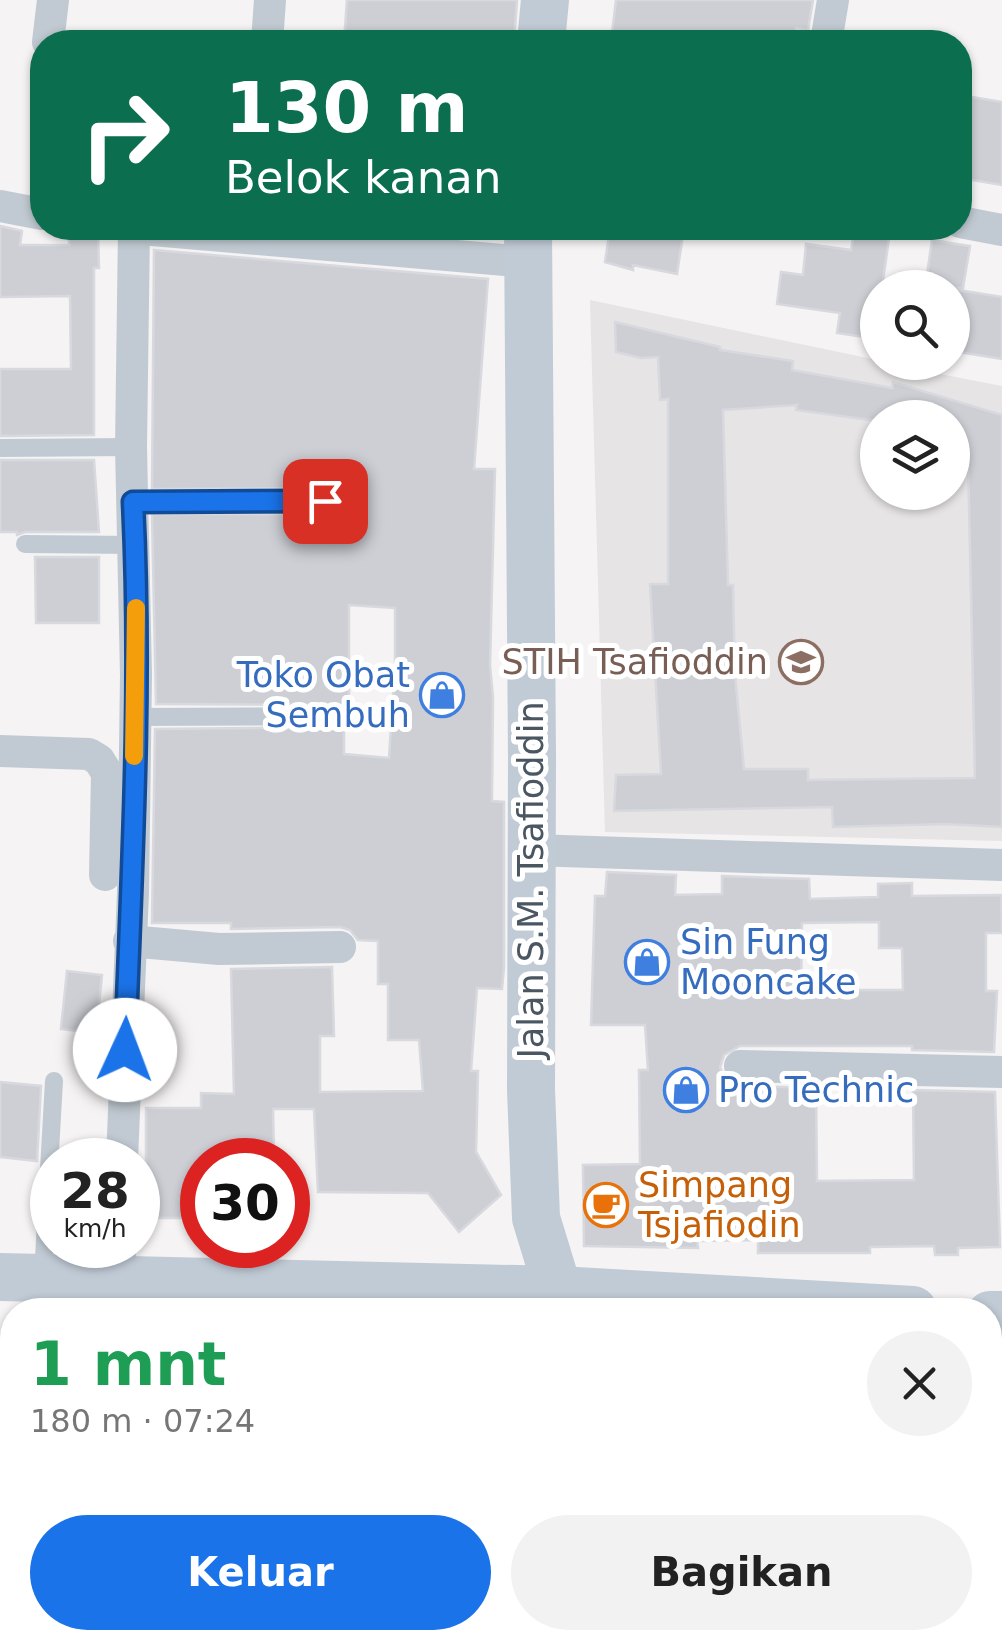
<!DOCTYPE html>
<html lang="id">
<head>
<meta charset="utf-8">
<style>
  :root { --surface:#fff; --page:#f2f2f2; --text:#222; --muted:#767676; --accent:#1a73e8 }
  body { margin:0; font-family:"DejaVu Sans",sans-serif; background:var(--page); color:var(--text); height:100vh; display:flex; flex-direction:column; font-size:38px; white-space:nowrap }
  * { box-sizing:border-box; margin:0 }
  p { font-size:32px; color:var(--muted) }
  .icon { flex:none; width:55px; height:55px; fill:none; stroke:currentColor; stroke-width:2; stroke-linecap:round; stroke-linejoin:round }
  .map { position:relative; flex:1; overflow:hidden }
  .details { position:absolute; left:0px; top:1298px; width:1002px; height:352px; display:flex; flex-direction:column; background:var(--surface); border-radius:40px 40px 0 0; box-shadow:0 2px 8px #0004 }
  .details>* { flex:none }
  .banner { position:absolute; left:30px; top:30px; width:942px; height:210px; border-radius:40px; box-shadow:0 2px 8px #0004; background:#0b6e4f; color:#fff; overflow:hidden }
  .fabs { position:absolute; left:860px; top:270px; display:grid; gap:20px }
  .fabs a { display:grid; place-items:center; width:110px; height:110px; border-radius:50%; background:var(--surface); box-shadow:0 2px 8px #0004; font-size:50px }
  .speed { position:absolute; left:30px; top:1138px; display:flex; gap:20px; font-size:50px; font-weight:700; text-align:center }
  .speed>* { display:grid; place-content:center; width:130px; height:130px; border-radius:50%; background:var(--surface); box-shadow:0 2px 8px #0004; line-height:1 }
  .speed small { font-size:25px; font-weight:400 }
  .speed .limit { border:15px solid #d22; background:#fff; color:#111 }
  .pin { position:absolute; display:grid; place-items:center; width:85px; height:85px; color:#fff; margin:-42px; border-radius:20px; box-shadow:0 5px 15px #0006 }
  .me { position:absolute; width:110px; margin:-55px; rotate:2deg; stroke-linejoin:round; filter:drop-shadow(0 0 8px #0008) }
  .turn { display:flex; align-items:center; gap:35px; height:210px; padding:0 30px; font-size:45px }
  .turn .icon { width:130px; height:130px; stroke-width:2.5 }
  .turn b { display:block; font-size:70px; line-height:85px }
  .round { display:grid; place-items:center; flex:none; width:105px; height:105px; border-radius:52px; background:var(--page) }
  .headline { display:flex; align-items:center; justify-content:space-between; height:170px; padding:0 30px }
  h1 { font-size:60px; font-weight:700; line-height:75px; color:#1e9e55 }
  .action { display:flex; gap:20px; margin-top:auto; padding:20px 30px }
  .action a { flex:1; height:115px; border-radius:60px; background:var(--accent); color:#fff; font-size:40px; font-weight:700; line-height:115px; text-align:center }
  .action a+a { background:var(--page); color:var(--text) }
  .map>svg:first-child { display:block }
  .education { fill:#e6e4e5; fill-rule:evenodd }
  .building { fill:#cdcfd5; stroke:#d7d9de; stroke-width:2.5; fill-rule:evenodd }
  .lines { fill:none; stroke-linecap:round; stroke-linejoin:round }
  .lane { stroke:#c1cad2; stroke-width:18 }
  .street { stroke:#c1cad2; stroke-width:32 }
  .secondary { stroke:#c1cbd6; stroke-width:48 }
  .route-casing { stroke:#114b97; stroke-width:25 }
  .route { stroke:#1a73e8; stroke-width:18 }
  .slow { stroke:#f59e0b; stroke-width:18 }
  .labels { text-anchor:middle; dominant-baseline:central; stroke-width:10; stroke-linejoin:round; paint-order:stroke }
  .education-label { font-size:35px; fill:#785e54; stroke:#fff; text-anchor:end }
  .shop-label { font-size:35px; fill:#366cbe; stroke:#fff; text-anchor:start }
  .street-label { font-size:35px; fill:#4a5661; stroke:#fff }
  .food-label { font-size:35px; fill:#c56008; stroke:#fff; text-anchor:start }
</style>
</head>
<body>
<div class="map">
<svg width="1002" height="1649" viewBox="0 0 1002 1649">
  <rect width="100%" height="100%" fill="#f5f3f3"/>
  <path class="education" d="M590 300 877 360 878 362 1002 386V841L605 832ZM878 418H952V492H878Z"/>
  <path class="building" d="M347 0H517L514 42H344Z
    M616 0H813L808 30 796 28 794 42H611Z
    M960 95 1002 102V185L960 178Z
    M0 226 22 231 20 245H69V228H98L99 268H94V435L0 436V369H71L70 296 0 297Z
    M358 228H487V238Z
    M610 228H684L677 274 633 265V270L605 262Z
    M855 228 890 231 882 288H878V339L837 333 840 313 777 304 781 272 803 275 806 244 851 250Z
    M932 240 970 246 963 288H925Z
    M154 250 488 279 474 469H495L490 665 493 697 492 801 504 802V967L502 989 477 988 471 1071H478L476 1152 501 1195 459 1232 428 1193 318 1192 314 1109H273L274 1160H202V1197L188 1198V1218H146V1108H201V1093L234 1094 231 969 332 967 334 1036H320V1092L423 1091 419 1040H388V984H378V941L358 940 350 930 340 927 231 929V923H152L155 729 344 727V754L389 758 395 664V608L349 605V697L344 698V705L156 704 152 514H325L335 508 337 500 332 491 325 488 152 489Z
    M952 289 1002 297V359L952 351Z
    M615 322 720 347V350L793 361 792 370 892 388 893 382 1002 415V827L946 824 833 827 832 807 614 811 616 775 661 774 650 584H668V399L660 400 658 357 641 358 616 352ZM797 405 796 410 878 421V418H952V434L965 436 968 458 975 778 808 780V769H744L735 675 733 585H728L723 410Z
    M0 460H94L99 532H25L17 535V532H0Z
    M35 557H99V623H36Z
    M607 872 676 875 675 895 722 894V876L809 879 810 899 878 897V884L912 883V896L1001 895 1002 933H986V991H997L994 1052 912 1050V1046H740L724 1055 720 1067 723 1076 739 1086 816 1088 817 1181 914 1180 913 1090 995 1092 1000 1247 958 1248V1255H935L934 1246 870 1247V1253H758V1240L697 1241 698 1248 584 1246 583 1165 640 1164 639 1070H648L645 1025H591L595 896H605ZM879 922V948H902L903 990H801L802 923Z
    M67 971 102 975 96 1033 61 1029Z
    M0 1082 41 1086 37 1161 0 1157Z"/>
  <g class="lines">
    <path class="lane" d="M0 448 131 447
      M133 502 325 501
      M25 544 135 545
      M135 717 339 716
      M43 1275 54 1081"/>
    <path class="street" d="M48 42 53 0
      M267 42 270 0
      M826 42 833 0
      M0 206 42 214
      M960 222 1002 230
      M129 228 527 262
      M0 751 89 754 99 760 107 773 105 875
      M531 850 1002 865
      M129 941 219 949 340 947
      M740 1066 1002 1072
      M122 1160 133 892 136 675 131 447 134 228
      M119 1281 120 1245
      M990 1619H1002
      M599 1638 600 1649
      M756 1649 855 1638"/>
    <path class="secondary" d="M541 42 545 0
      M528 228 532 757 531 1090 536 1218 558 1290
      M0 1277 558 1290 913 1310
      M990 1315H1002"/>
  </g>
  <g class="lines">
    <defs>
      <path id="route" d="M125 1050C132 868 142 685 133 502L325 501"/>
    </defs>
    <use href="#route" class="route-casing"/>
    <use href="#route" class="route"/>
    <path class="slow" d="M134 756 136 608"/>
  </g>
  <defs>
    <symbol id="university-ring" viewBox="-11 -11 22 22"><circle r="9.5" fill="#fff" stroke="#8d6e63" stroke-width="1.5"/><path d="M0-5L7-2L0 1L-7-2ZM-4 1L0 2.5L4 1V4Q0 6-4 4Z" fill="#8d6e63"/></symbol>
    <symbol id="shop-ring" viewBox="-11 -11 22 22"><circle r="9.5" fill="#fff" stroke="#3f7fe0" stroke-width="1.5"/><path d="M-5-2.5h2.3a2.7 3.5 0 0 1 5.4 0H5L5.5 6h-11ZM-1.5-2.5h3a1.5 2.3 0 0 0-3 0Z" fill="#3f7fe0"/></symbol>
    <symbol id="cafe-ring" viewBox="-11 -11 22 22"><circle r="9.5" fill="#fff" stroke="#e8710a" stroke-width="1.5"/><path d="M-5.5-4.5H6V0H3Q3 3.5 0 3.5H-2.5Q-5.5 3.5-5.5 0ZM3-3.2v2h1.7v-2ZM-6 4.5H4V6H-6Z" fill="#e8710a"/></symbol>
  </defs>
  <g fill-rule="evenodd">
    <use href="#university-ring" x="776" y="637" width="50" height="50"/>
    <use href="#shop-ring" x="417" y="670" width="50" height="50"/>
    <use href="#shop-ring" x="622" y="937" width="50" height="50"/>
    <use href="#shop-ring" x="661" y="1065" width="50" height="50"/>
    <use href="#cafe-ring" x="581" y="1180" width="50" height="50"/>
  </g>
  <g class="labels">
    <g class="education-label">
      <text x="768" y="662">STIH Tsafioddin</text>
    </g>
    <g class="shop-label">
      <text x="410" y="675" text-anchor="end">Toko Obat<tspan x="410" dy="40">Sembuh</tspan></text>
      <text x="680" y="942">Sin Fung<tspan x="680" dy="40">Mooncake</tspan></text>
      <text x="718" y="1090">Pro Technic</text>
    </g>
    <g class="street-label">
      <text transform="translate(531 880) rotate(-90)">Jalan S.M. Tsafioddin</text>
    </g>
    <g class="food-label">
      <text x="638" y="1185">Simpang<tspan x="638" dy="40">Tsjafiodin</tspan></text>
    </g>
  </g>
</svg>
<div class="fabs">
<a><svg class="icon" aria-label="search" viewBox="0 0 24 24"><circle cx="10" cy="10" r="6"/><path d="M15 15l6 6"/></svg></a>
<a><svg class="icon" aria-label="layers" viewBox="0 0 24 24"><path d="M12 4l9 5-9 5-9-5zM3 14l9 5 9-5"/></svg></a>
</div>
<div class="speed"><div>28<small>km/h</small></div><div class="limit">30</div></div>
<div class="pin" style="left:325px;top:501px;background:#d93025"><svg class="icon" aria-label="arrive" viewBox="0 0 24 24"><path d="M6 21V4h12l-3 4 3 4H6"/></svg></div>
<svg class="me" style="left:125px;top:1050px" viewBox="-20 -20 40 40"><circle r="19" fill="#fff"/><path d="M0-13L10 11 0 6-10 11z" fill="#1a73e8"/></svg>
<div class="banner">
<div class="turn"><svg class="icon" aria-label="right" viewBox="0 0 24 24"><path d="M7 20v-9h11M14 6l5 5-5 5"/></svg><div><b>130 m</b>Belok kanan</div></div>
</div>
<section class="details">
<div class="headline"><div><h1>1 mnt</h1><p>180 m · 07:24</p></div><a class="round"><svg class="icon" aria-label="close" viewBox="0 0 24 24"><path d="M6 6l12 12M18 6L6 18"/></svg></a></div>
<div class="action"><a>Keluar</a><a>Bagikan</a></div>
</section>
</div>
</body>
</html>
